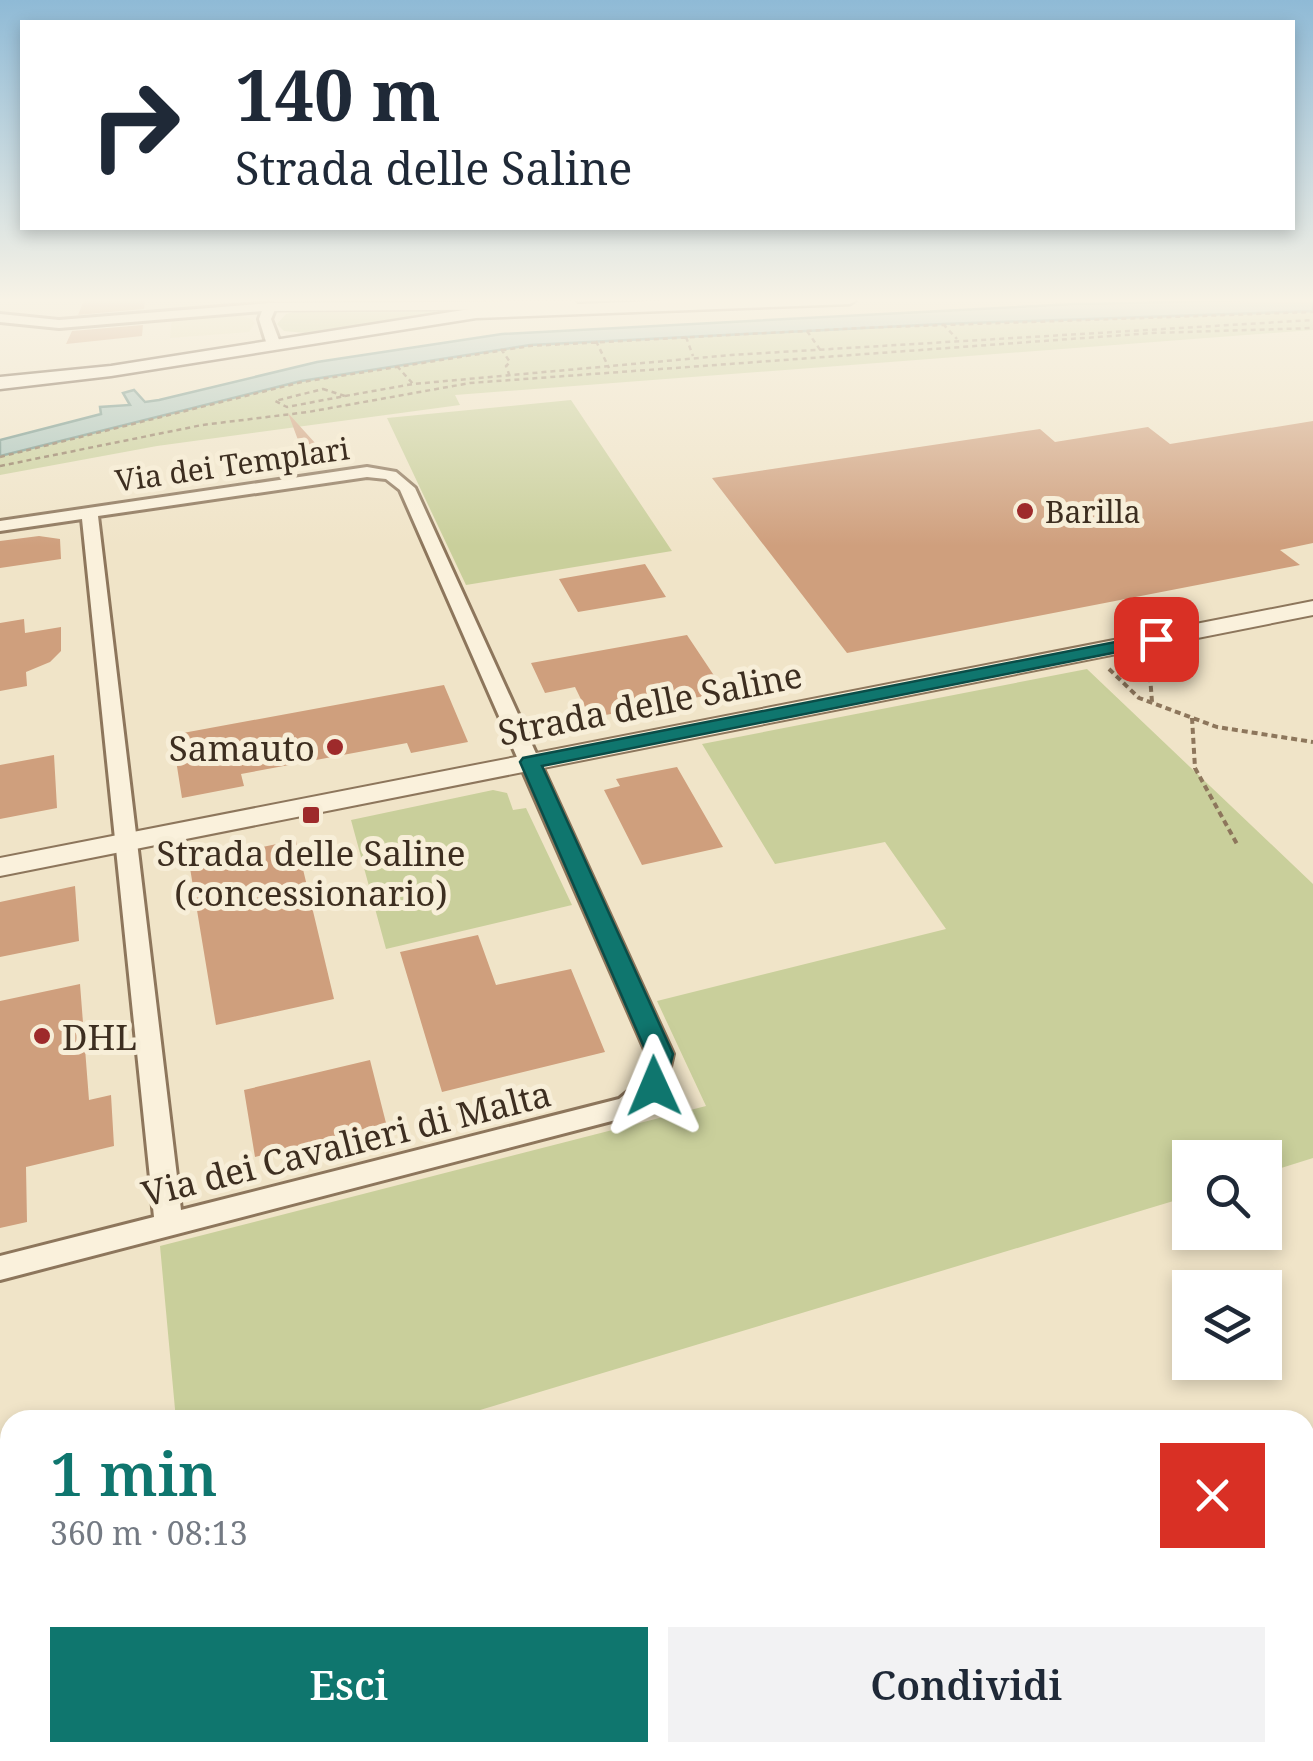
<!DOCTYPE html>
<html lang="it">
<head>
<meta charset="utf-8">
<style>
  :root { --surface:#fff; --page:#f2f2f3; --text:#1f2937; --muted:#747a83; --accent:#0f766e }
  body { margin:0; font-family:"Noto Serif",serif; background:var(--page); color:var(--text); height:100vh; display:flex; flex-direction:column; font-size:38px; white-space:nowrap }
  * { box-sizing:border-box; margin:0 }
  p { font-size:32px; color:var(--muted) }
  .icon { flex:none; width:55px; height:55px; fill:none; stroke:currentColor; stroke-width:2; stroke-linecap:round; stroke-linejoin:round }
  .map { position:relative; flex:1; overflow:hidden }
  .sheet { position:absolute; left:0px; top:1410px; width:1315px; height:352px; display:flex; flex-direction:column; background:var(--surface); border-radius:30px 30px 0 0; box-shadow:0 5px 15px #0003 }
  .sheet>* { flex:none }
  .banner { position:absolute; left:20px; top:20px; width:1275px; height:210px; border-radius:0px; box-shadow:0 5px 15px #0003; background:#fff; color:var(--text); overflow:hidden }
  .buttons { position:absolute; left:1172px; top:1140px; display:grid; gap:20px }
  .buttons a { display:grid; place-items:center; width:110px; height:110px; border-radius:0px; background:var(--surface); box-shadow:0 5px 15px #0003; font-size:50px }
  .pin { position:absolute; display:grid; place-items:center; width:85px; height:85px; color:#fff; margin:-42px; border-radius:20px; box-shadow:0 5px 15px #0006 }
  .me { position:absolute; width:110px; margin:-55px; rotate:359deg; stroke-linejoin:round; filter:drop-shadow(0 0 8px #0008) }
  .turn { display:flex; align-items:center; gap:35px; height:210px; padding:0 50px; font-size:45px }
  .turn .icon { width:130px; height:130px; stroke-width:2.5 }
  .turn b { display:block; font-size:70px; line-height:85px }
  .round { display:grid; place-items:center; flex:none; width:105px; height:105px; border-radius:0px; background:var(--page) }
  .overview { display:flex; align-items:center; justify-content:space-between; height:170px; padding:0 50px }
  h1 { font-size:60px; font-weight:600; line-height:75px; color:var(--accent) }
  .button { display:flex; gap:20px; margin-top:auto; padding:20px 50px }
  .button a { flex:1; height:115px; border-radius:0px; background:var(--accent); color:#fff; font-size:40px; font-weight:600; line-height:115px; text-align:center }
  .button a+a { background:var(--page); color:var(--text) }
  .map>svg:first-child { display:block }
  .farmland { fill:#e6deb5 }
  .green { fill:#c9cf9b }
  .water { fill:#a9c4bc; stroke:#6f938a; stroke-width:2.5 }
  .building { fill:#cf9f7d }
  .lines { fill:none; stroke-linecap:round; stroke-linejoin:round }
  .service-casing { stroke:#8d765c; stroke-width:11 }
  .minor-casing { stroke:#8d765c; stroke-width:6 }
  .tertiary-casing { stroke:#8d765c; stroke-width:4 }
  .secondary-casing { stroke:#6f573f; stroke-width:5 }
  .path-far1 { stroke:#8d765c; stroke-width:2.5; stroke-dasharray:5 4; stroke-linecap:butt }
  .path { stroke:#8d765c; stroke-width:4; stroke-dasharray:6 4; stroke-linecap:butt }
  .service { stroke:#faf1dc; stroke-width:8 }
  .minor { fill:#faf1dc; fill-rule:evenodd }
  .tertiary { fill:#faf1dc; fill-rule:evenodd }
  .secondary { fill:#faf1dc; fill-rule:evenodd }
  .route { fill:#0f766e; stroke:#0a4d48; stroke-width:2.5 }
  .poi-dot { fill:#9e2a2b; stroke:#f7eed8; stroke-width:4 }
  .labels { text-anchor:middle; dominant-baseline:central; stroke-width:10; stroke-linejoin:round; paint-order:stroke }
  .far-street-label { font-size:30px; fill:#3d2e20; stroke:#f7eed8 }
  .far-poi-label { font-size:30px; fill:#3d2e20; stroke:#f7eed8; text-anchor:start }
  .street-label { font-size:35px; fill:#3d2e20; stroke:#f7eed8 }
  .poi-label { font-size:35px; fill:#3d2e20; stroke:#f7eed8; text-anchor:end }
</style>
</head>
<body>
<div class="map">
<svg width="1313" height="1761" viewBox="0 0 1313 1761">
  <rect width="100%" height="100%" fill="#f0e4c8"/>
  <path class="farmland" d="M229 312 251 319 255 323 249 332 170 338 172 316Z"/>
  <path class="green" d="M499 307 305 333 284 331 277 324 286 314 305 309Z
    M1313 311V330L455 395 460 405 157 446 0 475V456L301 381 530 345 861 327Z
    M571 400 672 551 466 585 387 418Z
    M1087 669 1313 884V1158L1265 1173V1158H1190V1196L447 1420H176L160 1246 706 1106 657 1001 946 929 885 842 775 864 702 744Z
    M493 790 507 793 513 810 526 808 572 905 386 949 351 820Z"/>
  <path class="water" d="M1313 299V311L942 324 530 345 301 381 0 456V440L101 414 100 407 130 405 123 393 134 390 145 402 159 400 317 362 502 334 1074 304Z"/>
  <path class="building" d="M145 299 144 309 78 315 84 300Z
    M143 325 142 336 66 344 72 331Z
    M288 413 334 464 308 467Z
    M1313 421V543L1280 550 1300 565 847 653 712 478 1040 429 1055 442 1148 427 1170 444Z
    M39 536 60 539 61 559 0 568V541Z
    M645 564 666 597 578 612 559 579Z
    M24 619 25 633 61 627V651L50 662 26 672 27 686 0 691V623Z
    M687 635 725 692 590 718 575 687 545 693 531 663Z
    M444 685 468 742 411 753 407 743 241 774 244 786 182 798 172 735Z
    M54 755 57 808 0 819V765Z
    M677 767 723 847 642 865 604 790 620 786 616 779Z
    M296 840 334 999 216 1025 189 862Z
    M75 886 79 941 0 957V902Z
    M478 935 496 985 571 969 605 1052 442 1092 400 952Z
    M80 984 89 1100 111 1095 114 1146 26 1167 27 1222 0 1228V1001Z
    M370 1060 386 1123 255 1157 244 1090Z"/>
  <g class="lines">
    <defs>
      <path id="service" d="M270 307 573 305"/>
      <path id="minor" d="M270 303 276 307 271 319 281 345 274 349 267 345 259 319 262 311 59 328 0 322V314L59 320Z
        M367 467 396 472 415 488 673 1054C667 1083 659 1107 627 1117L0 1280V1256L154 1217 82 519 0 531V521ZM367 477 386 479 400 490 647 1054 641 1081 619 1099 181 1210 98 516Z"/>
      <path id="tertiary" d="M1313 601V615L0 876V858Z"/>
      <path id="secondary" d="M706 299H858L850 304 476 318 111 376 0 389V377L111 366 476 308Z"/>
    </defs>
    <use href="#service" class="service-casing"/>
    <use href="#minor" class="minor-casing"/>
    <use href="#tertiary" class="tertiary-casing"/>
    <use href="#secondary" class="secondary-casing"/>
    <path class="path-far1" d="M943 324 957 339
      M807 331 821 351
      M686 337 693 356
      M596 341 609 368
      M501 349 510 362 506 366 509 374
      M397 366 413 384
      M323 389 345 396 287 407 275 401Z
      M345 396 413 384 731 355 1313 320
      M0 457 302 382 530 346 860 328 1313 312
      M0 466 202 425 308 412 470 383 1152 333 1313 328"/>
    <path class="path" d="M1134 664 1150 676 1152 702
      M1109 669 1139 698 1217 727 1313 742
      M1192 718 1195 768 1237 844"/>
    <use href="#service" class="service"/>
    <use href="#minor" class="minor"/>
    <use href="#tertiary" class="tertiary"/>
    <use href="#secondary" class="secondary"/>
  </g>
  <linearGradient id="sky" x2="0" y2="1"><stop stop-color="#8fbad6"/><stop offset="0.55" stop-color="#f8f3e6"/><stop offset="1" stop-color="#f8f3e6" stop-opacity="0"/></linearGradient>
  <rect width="1313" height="546" fill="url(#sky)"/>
  <path class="route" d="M1156 634 1163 635V643L542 766 673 1054 663 1093H644L640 1086 647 1054 520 762 523 758Z"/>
  <g class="poi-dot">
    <circle cx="1025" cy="511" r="10"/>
    <circle cx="335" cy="747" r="10"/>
    <rect x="301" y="805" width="20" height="20" rx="5"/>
    <circle cx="42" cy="1036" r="10"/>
  </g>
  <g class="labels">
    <g class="far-street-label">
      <text transform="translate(232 464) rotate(-8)">Via dei Templari</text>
    </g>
    <g class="far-poi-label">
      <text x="1045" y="511">Barilla</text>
    </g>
    <g class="street-label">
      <text transform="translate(650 703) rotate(-11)">Strada delle Saline</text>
      <text transform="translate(346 1143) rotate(-14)">Via dei Cavalieri di Malta</text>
    </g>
    <g class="poi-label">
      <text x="315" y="747">Samauto</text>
      <text x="311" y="852" text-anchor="middle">Strada delle Saline<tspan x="311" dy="40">(concessionario)</tspan></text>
      <text x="62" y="1036" text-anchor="start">DHL</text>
    </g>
  </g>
</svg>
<div class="buttons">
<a><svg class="icon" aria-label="search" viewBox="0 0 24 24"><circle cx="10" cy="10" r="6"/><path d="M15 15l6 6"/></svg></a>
<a><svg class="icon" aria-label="layers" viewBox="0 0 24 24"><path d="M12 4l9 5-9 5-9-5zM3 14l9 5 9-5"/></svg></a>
</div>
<div class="pin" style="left:1156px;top:639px;background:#d93025"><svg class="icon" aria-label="arrive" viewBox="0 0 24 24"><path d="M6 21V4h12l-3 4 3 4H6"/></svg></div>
<svg class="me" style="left:654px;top:1086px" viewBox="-20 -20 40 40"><path d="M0-17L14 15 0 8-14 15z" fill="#0f766e" stroke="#fff" stroke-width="4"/></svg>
<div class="banner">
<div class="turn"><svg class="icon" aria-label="right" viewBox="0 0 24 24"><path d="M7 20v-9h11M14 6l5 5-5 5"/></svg><div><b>140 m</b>Strada delle Saline</div></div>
</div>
<section class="sheet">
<div class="overview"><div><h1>1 min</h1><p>360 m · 08:13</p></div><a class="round" style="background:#d93025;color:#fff"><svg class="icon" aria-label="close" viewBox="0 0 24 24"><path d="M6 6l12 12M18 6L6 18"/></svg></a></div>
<div class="button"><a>Esci</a><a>Condividi</a></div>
</section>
</div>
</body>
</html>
